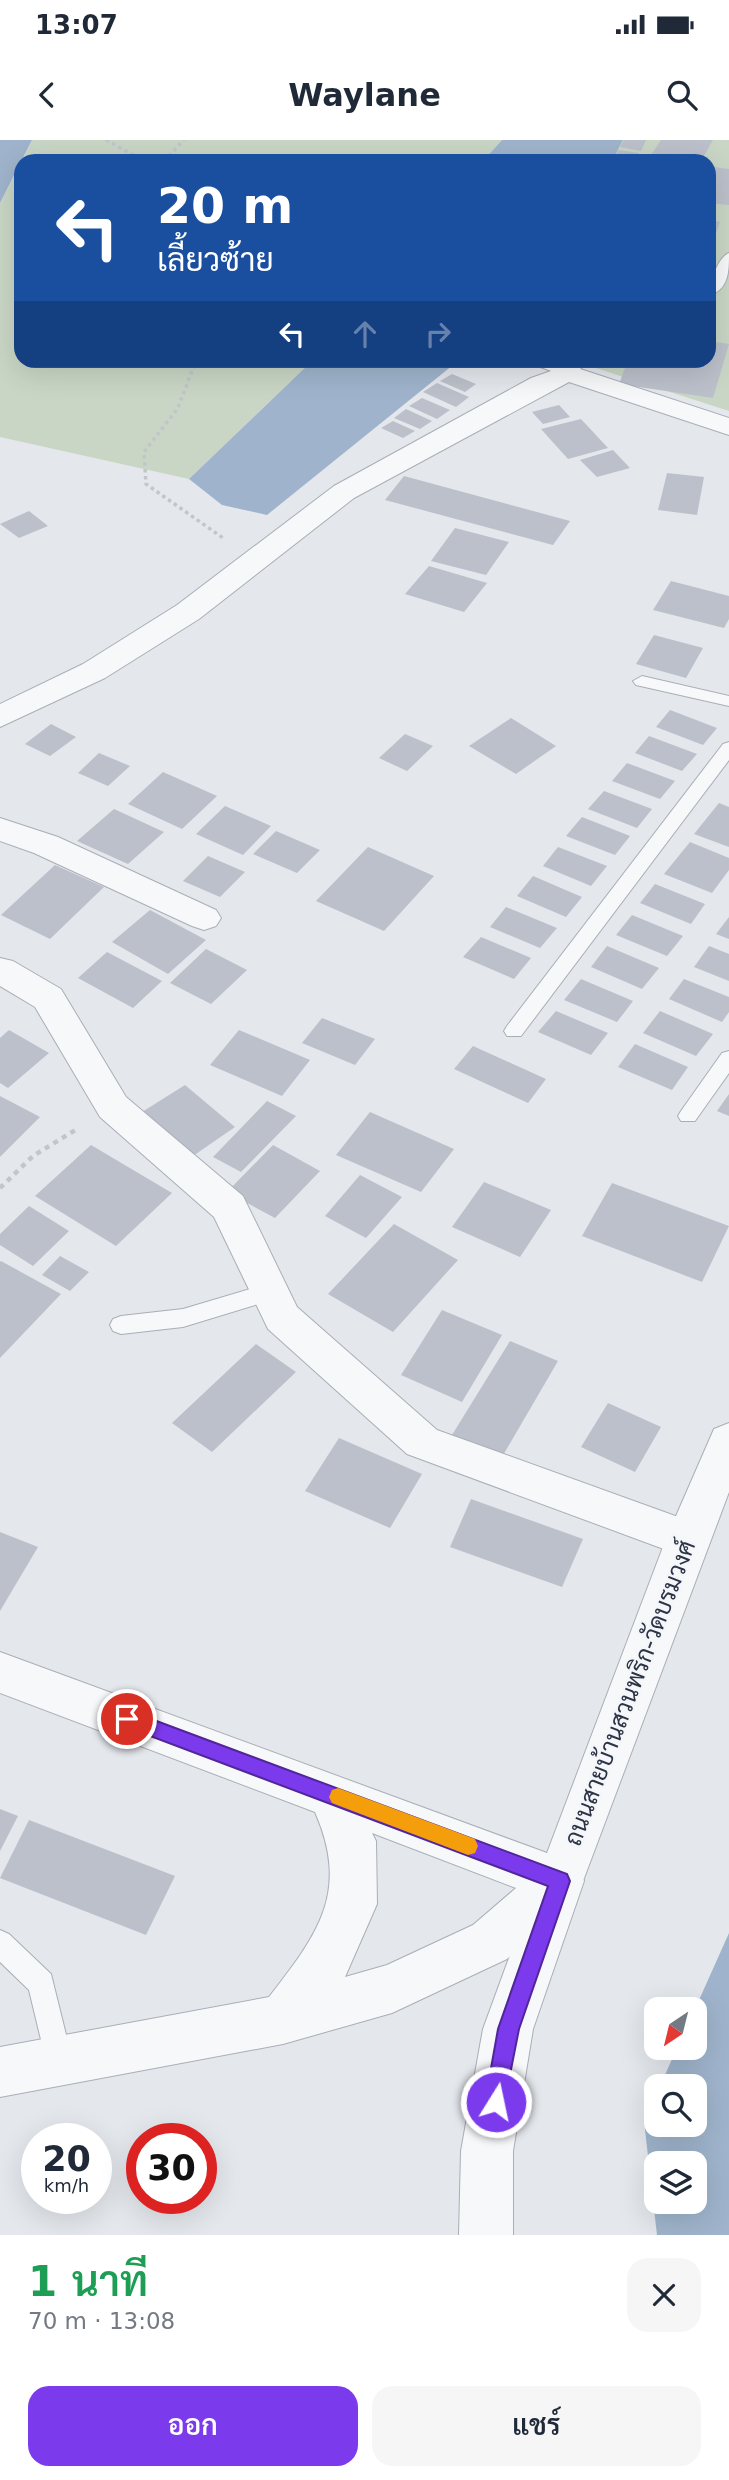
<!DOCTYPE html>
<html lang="th">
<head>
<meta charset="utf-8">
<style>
  :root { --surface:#fff; --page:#f6f6f7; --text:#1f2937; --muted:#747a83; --accent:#7c3aed }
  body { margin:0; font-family:"DejaVu Sans",Sarabun,sans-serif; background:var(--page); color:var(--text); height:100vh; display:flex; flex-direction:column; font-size:26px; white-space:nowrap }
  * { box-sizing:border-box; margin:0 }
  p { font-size:23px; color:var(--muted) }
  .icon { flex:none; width:38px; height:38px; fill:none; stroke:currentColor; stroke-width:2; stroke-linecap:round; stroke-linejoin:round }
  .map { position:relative; height:2095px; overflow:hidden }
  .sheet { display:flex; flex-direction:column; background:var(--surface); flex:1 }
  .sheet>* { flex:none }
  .top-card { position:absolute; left:14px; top:14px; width:702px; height:214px; border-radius:21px; box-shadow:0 7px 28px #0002; background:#1a4fa0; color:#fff; overflow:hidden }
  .needle { width:46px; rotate:215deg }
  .buttons { position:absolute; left:644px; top:1857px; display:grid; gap:14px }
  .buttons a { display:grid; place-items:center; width:63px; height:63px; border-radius:14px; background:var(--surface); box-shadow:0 7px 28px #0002; font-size:35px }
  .speed { position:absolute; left:21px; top:1983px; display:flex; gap:14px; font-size:35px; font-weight:700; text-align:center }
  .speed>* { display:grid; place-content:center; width:91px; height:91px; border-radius:50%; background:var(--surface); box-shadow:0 7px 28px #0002; line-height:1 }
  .speed small { font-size:18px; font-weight:400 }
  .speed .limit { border:10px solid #d22; background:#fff; color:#111 }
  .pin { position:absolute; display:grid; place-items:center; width:60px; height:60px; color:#fff; margin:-30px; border:4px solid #fff; border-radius:50%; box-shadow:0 2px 7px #0007 }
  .me { position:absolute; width:77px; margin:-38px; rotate:10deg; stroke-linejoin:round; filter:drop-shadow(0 0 5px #0008) }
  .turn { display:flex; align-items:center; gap:24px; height:147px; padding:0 28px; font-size:32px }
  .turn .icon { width:91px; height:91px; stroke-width:2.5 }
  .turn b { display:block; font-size:49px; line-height:60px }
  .lanes { display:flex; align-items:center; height:66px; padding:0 28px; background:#0003; justify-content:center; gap:35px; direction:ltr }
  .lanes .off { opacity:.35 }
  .round { display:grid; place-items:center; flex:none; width:74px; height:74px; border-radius:21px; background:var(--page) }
  .headline { display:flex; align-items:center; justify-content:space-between; height:119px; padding:0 28px }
  h1 { font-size:42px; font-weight:600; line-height:52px; color:#1e9e55 }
  .button { display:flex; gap:14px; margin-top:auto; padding:14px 28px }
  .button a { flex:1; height:80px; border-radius:21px; background:var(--accent); color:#fff; font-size:28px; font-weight:600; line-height:80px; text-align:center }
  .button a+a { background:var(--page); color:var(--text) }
  .status { display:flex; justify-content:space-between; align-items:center; height:49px; padding:0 35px; background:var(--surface); direction:ltr }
  .status svg { height:19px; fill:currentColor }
  header { display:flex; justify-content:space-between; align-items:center; height:91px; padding:0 28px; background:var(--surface); font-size:32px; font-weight:600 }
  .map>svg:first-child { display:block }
  .green { fill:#c9d6c5 }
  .water { fill:#9fb4cc; fill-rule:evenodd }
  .building { fill:#bbc0ca }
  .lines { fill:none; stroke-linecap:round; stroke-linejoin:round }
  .service-casing { stroke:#a9aeb7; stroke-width:2 }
  .minor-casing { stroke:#a9aeb7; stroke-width:2 }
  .tertiary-casing { stroke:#a9aeb7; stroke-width:2 }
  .path-far1 { stroke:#c2c5cb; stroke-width:3.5; stroke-dasharray:3.5 3.5; stroke-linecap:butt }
  .path { stroke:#c2c5cb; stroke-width:4.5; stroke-dasharray:5 5; stroke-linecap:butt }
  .service { fill:#f7f8fa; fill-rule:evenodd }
  .minor { fill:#f7f8fa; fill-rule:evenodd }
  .tertiary { fill:#f7f8fa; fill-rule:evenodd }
  .route { fill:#7c3aed; stroke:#51269a; stroke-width:2 }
  .slow { fill:#f59e0b }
  .labels { text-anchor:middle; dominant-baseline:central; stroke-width:5; stroke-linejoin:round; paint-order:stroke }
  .near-street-label { font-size:24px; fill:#2b3445; stroke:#f4f6f9 }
</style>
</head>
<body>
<div class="status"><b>13:07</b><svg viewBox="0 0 49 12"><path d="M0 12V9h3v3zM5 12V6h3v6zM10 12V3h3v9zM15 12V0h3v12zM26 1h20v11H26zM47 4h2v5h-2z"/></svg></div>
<header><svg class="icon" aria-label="back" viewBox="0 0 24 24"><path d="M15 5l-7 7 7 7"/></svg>Waylane<svg class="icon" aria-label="search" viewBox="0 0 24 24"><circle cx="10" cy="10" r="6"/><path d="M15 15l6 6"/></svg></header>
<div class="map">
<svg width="729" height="2095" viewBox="0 0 729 2095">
  <rect width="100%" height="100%" fill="#e4e7ec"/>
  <path class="green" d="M32 0H502L483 21H22Z
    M623 0H729V271L574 221 709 220V21H612Z
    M21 23V220L312 221 189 339 0 297V63Z"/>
  <path class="water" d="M0 0H32L0 63Z
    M502 0H623L612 21H483Z
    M312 221 452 220 453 225 267 375 222 365 189 339Z
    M729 1793V2095H657L644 1981 656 1954V1984H695V1946H660L677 1908H695V1869ZM656 2023H695V2062H656Z"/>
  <path class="building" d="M624 0H646L641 11 620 7Z
    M661 0H713L701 21H647Z
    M618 10 639 13 635 21H613Z
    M714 27 729 29V65L709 63V42Z
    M709 80 720 82 709 112Z
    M709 201 729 204 713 258 619 244 628 220H709Z
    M452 234 476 244 465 252 440 241Z
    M437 243 469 257 456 267 423 252Z
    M422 258 450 270 437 279 409 266Z
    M559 265 570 277 543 284 532 272Z
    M406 269 432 281 420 289 394 278Z
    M581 279 608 308 568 319 541 289Z
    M393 281 415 291 403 298 381 288Z
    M613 310 630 328 597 337 580 320Z
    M667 333 704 337 697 375 658 370Z
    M404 336 570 381 553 405 385 360Z
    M29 371 48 386 19 398 0 384Z
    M455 388 509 402 486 435 431 421Z
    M429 426 487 443 464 472 405 454Z
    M671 441 729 456V479L724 488 653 470Z
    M654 495 703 508 686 538 636 524Z
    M670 570 717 588 703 605 656 587Z
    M511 578 556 606 516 634 469 606Z
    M51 584 76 597 50 616 25 604Z
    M405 594 433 606 407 631 379 618Z
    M649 596 697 614 682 631 635 613Z
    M99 613 130 626 108 646 78 633Z
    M627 623 675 641 660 659 612 641Z
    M163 632 217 656 182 689 128 664Z
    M604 651 652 669 637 688 588 669Z
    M719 663 729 667V707L694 694Z
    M225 666 271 686 243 715 196 694Z
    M114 669 164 692 128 724 77 701Z
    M582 677 630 696 615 715 566 696Z
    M276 691 320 710 297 733 253 714Z
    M690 702 729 718V730L712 753 664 734Z
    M368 707 434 736 384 791 316 761Z
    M558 707 607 726 591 746 543 726Z
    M208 716 245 732 220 757 183 741Z
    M55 725 104 747 50 799 1 775Z
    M533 736 582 757 566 777 517 756Z
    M655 744 705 764 691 784 640 763Z
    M506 767 557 788 540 808 490 787Z
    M150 770 206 800 168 834 112 802Z
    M632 775 683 796 667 816 616 795Z
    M729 777V799L716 794Z
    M481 797 531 818 514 839 463 817Z
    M607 806 659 828 642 849 591 827Z
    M709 806 729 814V841L694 827Z
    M206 809 247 830 211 864 170 843Z
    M107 812 162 841 133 868 78 838Z
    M581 839 633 861 617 882 564 860Z
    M684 839 729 857V872L722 882 669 859Z
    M556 871 608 893 591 915 538 892Z
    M660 871 713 894 696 916 643 893Z
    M322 878 375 899 355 925 302 903Z
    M9 890 49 913 8 948 0 943V898Z
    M239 890 310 920 282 956 210 925Z
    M635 904 688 927 672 950 618 927Z
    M473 906 546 939 528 963 454 929Z
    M185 945 235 987 193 1016 142 972Z
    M729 954V976L717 971Z
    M0 956 40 977 0 1017Z
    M267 961 296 976 241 1032 213 1017Z
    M370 972 454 1009 421 1052 336 1015Z
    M91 1005 172 1053 116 1106 35 1056Z
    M273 1005 320 1031 275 1078 227 1052Z
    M360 1035 402 1057 366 1098 325 1076Z
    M484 1042 551 1070 520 1117 452 1087Z
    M612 1043 729 1086 702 1142 582 1096Z
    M29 1066 69 1091 33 1126 0 1105V1094Z
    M394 1084 458 1120 393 1192 328 1154Z
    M60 1116 89 1132 70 1151 42 1135Z
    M1 1121 61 1154 0 1218V1122Z
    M442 1170 502 1195 462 1262 401 1235Z
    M510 1201 558 1221 502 1317 452 1295Z
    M256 1204 296 1232 212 1312 172 1283Z
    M608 1263 661 1287 635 1332 581 1307Z
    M339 1298 422 1334 390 1388 305 1351Z
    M471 1359 583 1399 562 1447 450 1407Z
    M0 1392 38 1407 0 1471Z
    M0 1669 18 1676 0 1711Z
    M29 1680 175 1736 146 1795 0 1738Z"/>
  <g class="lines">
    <defs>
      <path id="service" d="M729 113C729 131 729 150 709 155 709 144 718 117 729 113Z
        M521 220H544L566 228 576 220H593L568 237Z
        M642 536 729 556V566L636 545 633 541Z
        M729 602V620L521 896H507L504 891 507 886 723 604Z
        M729 911V933L695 981H681L678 976 681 971 722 913Z
        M270 1143 278 1146 281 1152 278 1158 183 1187 121 1194 113 1191 110 1185 113 1179 121 1176 183 1169Z
        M0 1790 9 1794 51 1834 73 1923 69 1933 59 1937 49 1933 29 1850 0 1822Z"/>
      <path id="minor" d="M568 225 729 278V295L569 242 354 358 199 479 105 538 0 587V564L83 524 177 465 334 346 531 238Z
        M0 678 58 697 216 770 221 778 216 786 204 790 192 786 34 713 0 701Z
        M0 818 13 821 61 849 126 957 243 1056 297 1167 437 1290 703 1386 710 1399 703 1412 688 1418 407 1314 268 1189 214 1077 100 977 35 867 0 846Z
        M560 1718 577 1725 584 1741 533 1889 513 2011V2095H459L461 2011 483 1889 543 1725Z"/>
      <path id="tertiary" d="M729 1283V1352L577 1757 507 1819 392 1873 283 1904 0 1957V1907L269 1857C318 1794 350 1752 315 1672L0 1553V1512L547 1713 666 1399 714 1289ZM372 1693 516 1748 473 1785 387 1825 345 1837 377 1764 376 1701Z"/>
    </defs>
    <use href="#service" class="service-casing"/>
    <use href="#minor" class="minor-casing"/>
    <use href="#tertiary" class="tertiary-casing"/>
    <path class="path-far1" d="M106 0 144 21
      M164 21 184 0
      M200 220 193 228 178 268 144 312 146 344 223 398"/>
    <path class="path" d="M0 1048 33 1016 77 989"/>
    <use href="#service" class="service"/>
    <use href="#minor" class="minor"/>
    <use href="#tertiary" class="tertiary"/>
  </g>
  <path class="route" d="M127 1570 567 1734 570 1741 519 1889 503 1970 496 1973 488 1970 485 1962 498 1889 548 1746 121 1585 118 1579 121 1573Z"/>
  <path class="slow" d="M338 1648 475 1699 478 1706 475 1713 468 1715 332 1663 329 1657 332 1650Z"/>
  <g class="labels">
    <g class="near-street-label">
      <text transform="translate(630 1553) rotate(-69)">ถนนสายบ้านสวนพริก-วัดบรมวงศ์</text>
    </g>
  </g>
</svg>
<div class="buttons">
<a><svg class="needle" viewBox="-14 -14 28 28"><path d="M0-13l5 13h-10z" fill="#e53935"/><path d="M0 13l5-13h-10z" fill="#747a83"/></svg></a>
<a><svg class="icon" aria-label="search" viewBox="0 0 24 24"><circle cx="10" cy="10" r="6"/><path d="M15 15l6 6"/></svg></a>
<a><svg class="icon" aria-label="layers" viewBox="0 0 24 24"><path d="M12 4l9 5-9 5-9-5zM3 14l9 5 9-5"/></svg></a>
</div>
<div class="speed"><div>20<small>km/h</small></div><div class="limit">30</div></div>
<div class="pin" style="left:127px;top:1579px;background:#d93025"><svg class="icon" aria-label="arrive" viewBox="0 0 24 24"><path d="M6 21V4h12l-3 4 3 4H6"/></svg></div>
<svg class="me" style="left:496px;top:1962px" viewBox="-20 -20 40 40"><circle r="17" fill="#7c3aed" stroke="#fff" stroke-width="3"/><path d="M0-11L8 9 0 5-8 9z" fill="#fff"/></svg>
<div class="top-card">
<div class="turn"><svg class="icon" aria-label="left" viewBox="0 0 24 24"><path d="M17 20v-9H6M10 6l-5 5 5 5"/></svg><div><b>20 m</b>เลี้ยวซ้าย</div></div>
<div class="lanes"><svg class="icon" aria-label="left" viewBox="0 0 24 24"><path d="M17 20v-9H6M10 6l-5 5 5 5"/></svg><svg class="icon off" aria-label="ahead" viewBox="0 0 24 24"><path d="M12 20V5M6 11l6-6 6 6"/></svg><svg class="icon off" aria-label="right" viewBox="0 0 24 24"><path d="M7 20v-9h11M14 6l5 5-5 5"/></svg></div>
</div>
</div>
<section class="sheet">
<div class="headline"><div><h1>1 นาที</h1><p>70 m · 13:08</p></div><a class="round"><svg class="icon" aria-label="close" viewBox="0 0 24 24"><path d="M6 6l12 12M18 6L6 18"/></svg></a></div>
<div class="button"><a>ออก</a><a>แชร์</a></div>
</section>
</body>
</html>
